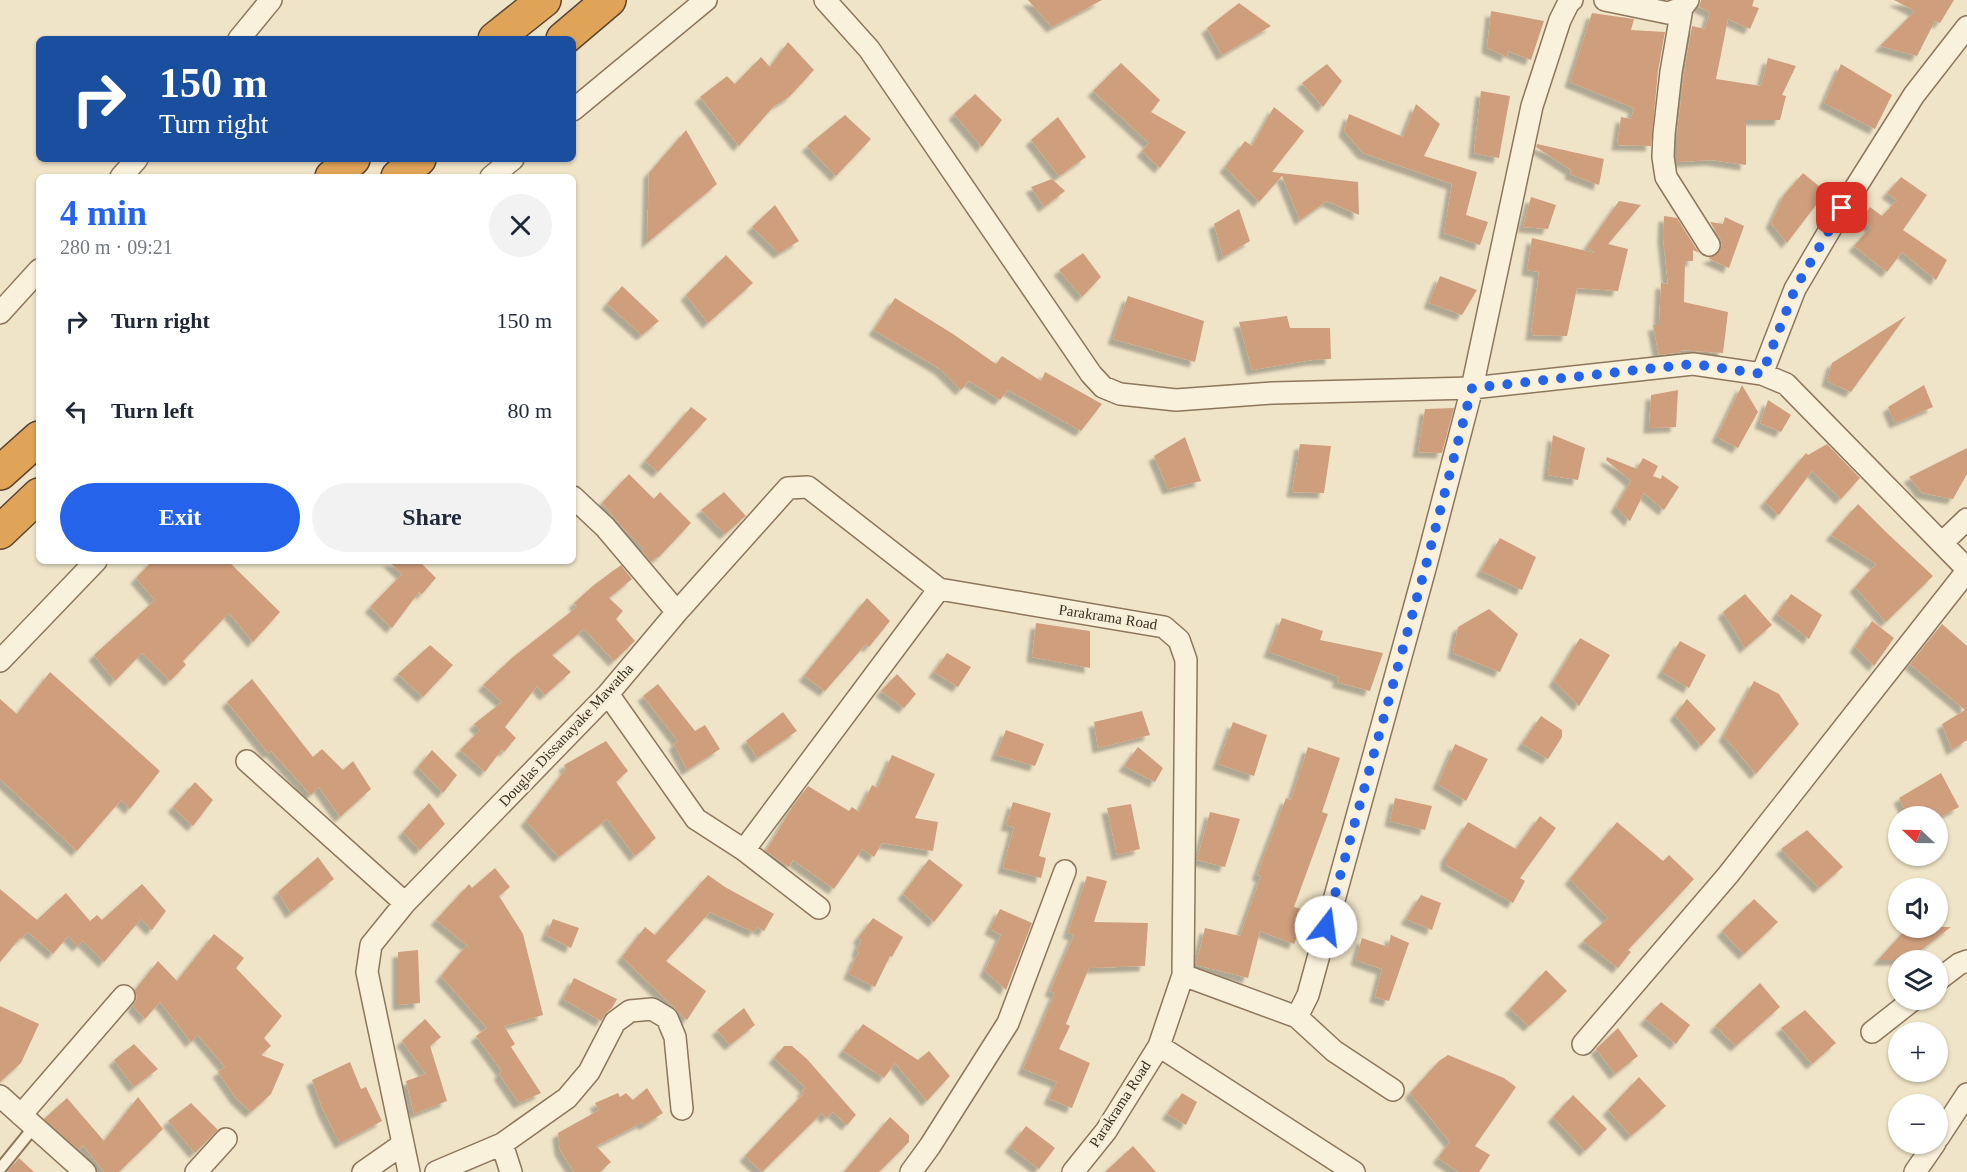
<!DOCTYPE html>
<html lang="en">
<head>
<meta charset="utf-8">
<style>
  :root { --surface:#fff; --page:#f2f2f3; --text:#1f2937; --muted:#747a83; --accent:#2563eb }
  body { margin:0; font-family:Georgia,serif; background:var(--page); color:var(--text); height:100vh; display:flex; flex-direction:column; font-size:22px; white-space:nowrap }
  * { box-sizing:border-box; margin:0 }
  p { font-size:20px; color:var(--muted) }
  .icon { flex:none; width:33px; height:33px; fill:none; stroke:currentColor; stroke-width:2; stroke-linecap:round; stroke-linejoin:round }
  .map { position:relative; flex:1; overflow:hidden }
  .panel { position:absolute; left:36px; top:174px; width:540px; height:390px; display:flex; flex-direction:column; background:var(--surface); border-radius:9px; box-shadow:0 2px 4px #0004 }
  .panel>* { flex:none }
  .guide { position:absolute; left:36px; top:36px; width:540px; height:126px; border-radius:9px; box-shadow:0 2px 4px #0004; background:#1a4fa0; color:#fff; overflow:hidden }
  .needle { width:39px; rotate:292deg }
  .buttons { position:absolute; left:1888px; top:806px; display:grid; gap:12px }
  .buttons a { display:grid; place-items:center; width:60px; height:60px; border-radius:50%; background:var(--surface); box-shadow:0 2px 4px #0004; font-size:30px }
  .pin { position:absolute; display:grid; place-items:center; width:51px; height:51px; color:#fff; margin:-26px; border-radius:12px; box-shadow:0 3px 9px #0006 }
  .me { position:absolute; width:66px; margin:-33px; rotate:15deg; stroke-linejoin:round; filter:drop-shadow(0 0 4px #0008) }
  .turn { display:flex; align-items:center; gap:21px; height:126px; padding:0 24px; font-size:27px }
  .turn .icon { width:78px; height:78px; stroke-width:2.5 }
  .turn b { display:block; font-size:42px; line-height:51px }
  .round { display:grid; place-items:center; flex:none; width:63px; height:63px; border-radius:32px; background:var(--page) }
  .summary { display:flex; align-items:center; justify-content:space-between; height:102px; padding:0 24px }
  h1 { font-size:36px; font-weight:800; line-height:45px; color:var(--accent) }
  .action { display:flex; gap:12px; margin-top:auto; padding:12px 24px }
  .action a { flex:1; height:69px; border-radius:36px; background:var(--accent); color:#fff; font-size:24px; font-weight:800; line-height:69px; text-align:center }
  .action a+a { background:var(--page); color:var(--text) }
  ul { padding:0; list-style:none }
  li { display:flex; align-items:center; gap:18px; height:90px; padding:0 24px }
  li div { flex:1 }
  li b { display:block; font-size:22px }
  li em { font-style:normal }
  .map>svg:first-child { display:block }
  .building { fill:#cf9f7d; filter:url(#shadow) }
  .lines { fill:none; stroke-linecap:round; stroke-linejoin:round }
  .service-casing { stroke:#8d765c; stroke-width:14 }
  .minor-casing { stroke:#8d765c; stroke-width:24 }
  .motorway-casing { stroke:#5b4430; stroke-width:36 }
  .service { stroke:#faf1dc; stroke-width:10 }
  .minor { stroke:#faf1dc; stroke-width:21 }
  .motorway { stroke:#e0a458; stroke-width:33 }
  .route { stroke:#2563eb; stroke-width:10; stroke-dasharray:0 18 }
  .labels { text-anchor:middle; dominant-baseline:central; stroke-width:6; stroke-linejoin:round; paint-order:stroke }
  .street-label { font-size:15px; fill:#3d2e20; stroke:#f7eed8 }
</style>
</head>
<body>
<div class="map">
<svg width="1967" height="1172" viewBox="0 0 1967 1172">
  <defs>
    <filter id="shadow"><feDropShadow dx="-5.5" dy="5.5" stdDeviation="1.5" flood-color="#0004"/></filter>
  </defs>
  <rect width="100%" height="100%" fill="#f0e4c8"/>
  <path class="building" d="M1028 0H1102L1052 27Z
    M1701 0H1754L1752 6 1759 8 1750 29 1728 19 1716 79 1761 86 1768 58 1796 66 1782 95 1786 96 1780 120H1746V165L1712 160 1677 162V135L1684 74 1692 26 1705 29 1710 12 1699 7Z
    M1894 0H1954L1940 23 1935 21 1917 56 1880 46 1915 11Z
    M1239 3 1271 26 1222 55 1207 28Z
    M1491 11 1544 21 1531 60 1508 51 1507 57 1487 48Z
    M1592 13 1634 19 1631 30 1665 32 1658 71 1651 146 1617 145 1621 117 1631 119 1634 108 1570 82Z
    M788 42 814 70 789 97 774 106 739 146 700 97 727 76 735 84 761 57 770 67Z
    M1121 63 1160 100 1151 112 1186 132 1160 168 1142 151 1149 143 1093 91Z
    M1327 64 1342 81 1323 107 1302 83Z
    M1841 64 1892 95 1875 129 1824 103Z
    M1481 91 1510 96 1499 158 1474 153Z
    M975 94 1002 120 982 147 954 114Z
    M1416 104 1440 124 1424 156 1477 172 1466 215 1488 222 1480 245 1444 233 1452 184 1363 153 1344 131 1349 114 1403 137Z
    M1274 107 1304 131 1272 172 1358 182 1359 215 1327 201 1300 220 1282 176 1259 202 1225 167 1245 141 1252 146Z
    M845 115 871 139 836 176 807 146Z
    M1058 117 1086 157 1059 176 1031 140Z
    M686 130 717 184 647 243 649 173Z
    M1537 144 1604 159 1599 185 1570 174 1571 170 1536 147Z
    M1803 173 1826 192 1787 243 1771 223 1784 195Z
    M1901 177 1927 195 1903 230 1947 260 1936 280 1902 252 1887 272 1854 246 1871 227 1861 219 1870 207 1882 216 1897 200 1887 193Z
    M1052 179 1065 191 1044 207 1031 187Z
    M1531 197 1556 205 1548 229 1523 227Z
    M1619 201 1641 205 1608 244 1628 249 1618 291 1577 288 1567 336 1531 335 1539 272 1527 270 1532 238 1595 253 1587 247Z
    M775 205 799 241 779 253 752 227Z
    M1239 209 1250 241 1223 257 1214 224Z
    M1664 216 1677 218 1699 253 1693 250V261H1685L1684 302 1728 312 1723 353 1681 350V352L1659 355 1653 325H1659L1661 283 1668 284 1663 237Z
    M1725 217 1744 226 1729 268 1708 258 1716 255 1720 250 1722 245 1720 238 1710 222 1723 224Z
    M1083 253 1101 277 1082 297 1059 270Z
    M726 255 753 283 708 323 686 295Z
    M1440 276 1477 290 1462 315 1429 303Z
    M622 286 659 321 642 335 607 304Z
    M1128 296 1204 321 1195 362 1113 339Z
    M895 298 953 334 996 364 1002 356 1041 381 1045 372 1102 404 1081 431 1008 390 1000 400 969 381 961 390 940 369 874 330Z
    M1287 316 1290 328H1330L1331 359 1312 360 1252 370 1239 322Z
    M1906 316 1851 392 1827 381 1832 363Z
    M1742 385 1758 412 1738 448 1717 437Z
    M1924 385 1933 407 1895 423 1888 407Z
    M1678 390 1676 427 1649 428 1651 395Z
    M1768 400 1791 415 1781 432 1760 423Z
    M691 407 707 419 658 472 645 461Z
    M1454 408 1442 453 1418 452 1425 409Z
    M1553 435 1585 448 1578 480 1548 475Z
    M1185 437 1201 481 1168 489 1154 456Z
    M1300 444 1331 446 1324 493 1292 492Z
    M1827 444 1860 478 1841 499 1812 471 1779 515 1765 502 1806 453 1808 455Z
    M1967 448V474L1953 499 1922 493 1909 477Z
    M1607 457 1637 469 1643 458 1658 466 1653 476 1661 479 1662 475 1679 487 1664 510 1644 493 1630 521 1616 507 1631 481 1606 460Z
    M629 474 654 499 660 492 691 523 659 557H654L655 558 651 562 642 551 644 549 626 531 602 503Z
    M724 492 746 516 725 534 701 510Z
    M1858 504 1887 533 1933 576 1886 622 1855 587 1876 564 1831 535Z
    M1500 538 1536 557 1522 590 1481 571Z
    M152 561H228L280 612 253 642 229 613 183 661 186 665 170 681 142 653 115 681 94 655 155 600 136 578Z
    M388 561H419L436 578 422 594 419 592 392 628 370 607 402 574Z
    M621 565 632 579 609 598 623 611 616 619 635 641 614 661 584 629 552 655 571 672 545 695 537 686 505 727 516 738 504 752 502 749 485 772 460 750 480 730 474 724 502 702 483 685 513 657 577 607 574 603 594 585Z
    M1745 594 1772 625 1745 648 1723 612Z
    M1791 594 1822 615 1809 639 1777 614Z
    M867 598 890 621 869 647 866 644 825 691 804 676Z
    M1489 609 1518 634 1500 672 1453 653 1458 627Z
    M1282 618 1323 631 1320 640 1383 653 1370 691 1337 682 1339 677 1269 652Z
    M1872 621 1894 638 1874 666 1855 647Z
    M1036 623 1090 631V668L1032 657Z
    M1942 624 1967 646V740L1952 750 1942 724 1965 710 1910 664Z
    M1580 638 1610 655 1579 706 1554 681Z
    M1680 641 1706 655 1689 688 1662 672Z
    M430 645 453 665 423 697 398 674Z
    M947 653 971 667 958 687 934 672Z
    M50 672 160 771 130 809 121 800 77 851 0 779V699L17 714Z
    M897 674 916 694 904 708 881 691Z
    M252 679 313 757 322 749 343 770 353 761 371 789 340 817 319 787 311 795 271 751 268 753 227 702Z
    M1754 681 1779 694 1799 724 1756 774 1724 736Z
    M658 684 695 731 705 725 720 749 687 770 674 744 678 741 643 696Z
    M1687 699 1716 729 1701 746 1675 715Z
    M1142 711 1150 735 1098 748 1094 722Z
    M783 712 797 731 757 758 746 741Z
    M1541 716 1562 730V737L1548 759 1522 744Z
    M1233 722 1267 735 1254 776 1218 764Z
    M1006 730 1044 744 1035 766 996 755Z
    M606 741 628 771 616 782 656 838 635 856 607 819 559 857 526 821 566 769 564 765Z
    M1455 744 1488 759 1466 801 1438 784Z
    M1138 747 1163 768 1155 782 1124 766Z
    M1308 747 1340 758 1322 812 1328 814 1294 907 1307 911 1294 944 1260 931 1248 978 1196 965 1205 928 1240 936 1261 876 1257 875 1286 798 1291 800Z
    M432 750 457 775 443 793 418 767Z
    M892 755 935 774 915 818 938 822 933 851 882 843 874 857 862 849 834 889 793 860 789 867 766 851 793 806 808 786 849 811 852 807 859 812 872 785 878 788Z
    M1941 773 1959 807 1942 816H1908L1899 798Z
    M195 782 213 800 193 826 173 807Z
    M1395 798 1432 806 1425 830 1390 821Z
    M1013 802 1051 813 1039 856 1046 858 1041 878 1003 868 1014 827 1006 825Z
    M429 803 445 824 420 850 403 832Z
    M1131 804 1140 849 1117 855 1107 808Z
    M1210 812 1240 819 1225 867 1197 860Z
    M1540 816 1556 828 1520 878 1525 881 1513 903 1446 865V857L1468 822 1516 849Z
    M1617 822 1663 861 1669 855 1694 879 1628 950 1631 952 1618 968 1583 941 1608 918 1570 879Z
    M1807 830 1843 867 1819 888 1781 849Z
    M318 857 334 879 291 913 278 892Z
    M929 859 963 885 934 922 903 894Z
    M495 868 510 887 499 896 523 934 543 1015 504 1026 515 1044 511 1047 541 1093 519 1103 499 1074 502 1071 476 1036 487 1028 441 976 465 947H469L436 920 469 884 472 888Z
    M708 875 725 887 774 914 764 931 757 927 754 932 710 912 666 961 706 991 687 1020 622 957 645 927 655 935Z
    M1087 876 1107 881 1094 922 1148 923 1145 966 1089 968 1066 1024 1070 1026 1059 1049 1090 1063 1072 1108 1049 1099 1057 1082 1023 1069 1055 993 1050 991 1074 935 1068 933Z
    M142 884 166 911 152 930 141 919 104 962 83 941 78 946 68 936 53 954 28 932 21 939 20 938 0 962V889L37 920 66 893 90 921 97 915 102 920Z
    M1421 895 1441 903 1432 930 1406 919Z
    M1754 899 1778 922 1744 954 1722 931Z
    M1000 909 1032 923 1006 990 985 971 1001 935 990 929Z
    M873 918 903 937 892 957 890 956 875 987 849 974 855 959 859 953 857 951 861 940 858 938Z
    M553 919 579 928 571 948 546 935Z
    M1908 927H1951L1921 950 1931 960H1878Z
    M214 934 244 958 236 968 282 1016 264 1038 271 1046 261 1055 284 1064 271 1094 251 1112 236 1098 218 1072 225 1067 198 1035 191 1042 160 1002 145 1019 133 1006 137 998 135 990 158 961 177 981Z
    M1391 935 1409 943 1389 1001 1375 997 1382 969 1356 960 1362 938 1388 947Z
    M418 950 420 1003 398 1005V952Z
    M1546 970 1567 991 1529 1026 1510 1009Z
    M574 978 617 999 612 1008 607 1012 601 1021 563 999Z
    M1760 983 1780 1007 1736 1046 1715 1026Z
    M1661 1002 1690 1025 1676 1044 1645 1019Z
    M0 1006 39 1024 21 1063 0 1082Z
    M744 1008 755 1025 730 1045 717 1030Z
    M1805 1010 1836 1043 1812 1064 1781 1028Z
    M425 1019 441 1037 430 1046 447 1101 414 1114 406 1081 426 1074 402 1041Z
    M863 1024 918 1060 929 1051 950 1076 927 1101 895 1063 884 1078 843 1051Z
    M1618 1028 1638 1056 1615 1074 1596 1049Z
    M134 1044 158 1069 134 1087 114 1060Z
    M784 1046H792L807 1059 856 1115 847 1125 833 1112 826 1118 822 1113 762 1172 745 1156 804 1093 802 1090 806 1088 774 1058Z
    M1448 1055 1504 1078 1516 1087 1475 1146 1490 1155 1479 1172H1458L1438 1158 1450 1142 1410 1093 1439 1061Z
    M350 1062 361 1089 366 1087 382 1121 340 1143 323 1110 312 1080Z
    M1639 1077 1666 1106 1631 1136 1608 1110Z
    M647 1088 663 1113 644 1125 643 1122 596 1146 611 1162 600 1172H574L560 1150 558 1133 599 1110 595 1103 618 1093 620 1097 626 1093 633 1100Z
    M1182 1093 1197 1102 1186 1125 1167 1114Z
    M1573 1095 1607 1129 1585 1151 1553 1117Z
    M138 1097 163 1129 119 1172H104L83 1145 79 1150 44 1119 67 1098 104 1141Z
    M191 1103 218 1130 195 1153 168 1121Z
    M890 1117 909 1135V1142L879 1172H844Z
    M1026 1126 1055 1148 1039 1169 1010 1147Z
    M1133 1146 1156 1172H1105Z
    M19 1158 34 1172H7Z"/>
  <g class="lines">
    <defs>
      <path id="service" d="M0 1169 34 1127"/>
      <path id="minor" d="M825 0 869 49 1091 374 1103 387 1120 394 1176 400 1273 393 1472 388 1693 364 1762 374 1786 384 1967 569
        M1605 0 1668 13 1682 8 1688 0
        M1682 8 1671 72 1664 134 1663 157 1666 177 1709 245
        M239 39 271 0
        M573 110 706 0
        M121 177 137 159
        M491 177 513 159
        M0 313 39 270
        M1762 374 1795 289 1842 209 1914 95 1967 27
        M573 497 605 527 677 612
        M1942 543 1967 519
        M0 661 96 561
        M608 694 696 819 744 850 819 908
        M247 761 405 903
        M744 850 939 589 1164 627 1179 640 1186 660 1183 975 1159 1046 1106 1131 1073 1172
        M1183 975 1297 1017 1308 995 1426 565 1472 388 1532 106 1560 20 1569 2 1572 0
        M1938 980 1959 964 1967 961
        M1297 1017 1334 1051 1393 1090
        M1872 1032 1914 999
        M1583 1044 1728 875 1967 571
        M1159 1046 1354 1172
        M0 1096 85 1172
        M21 1115 124 996
        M1938 1138 1967 1094
        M502 1144 511 1172
        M196 1172 226 1139
        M363 1172 403 1144
        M409 1172 367 972 371 945 405 903 608 694 677 612 788 488 808 487 939 589
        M436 1172 502 1144 567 1098 589 1072 615 1022 630 1011 652 1009 667 1018 675 1037 682 1109
        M911 1172 930 1146 1008 1023 1065 871
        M1915 1172 1935 1143"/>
      <path id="motorway" d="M495 39 544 0
        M563 39 609 0
        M332 177 353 159
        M398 177 419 159
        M0 473 39 438
        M0 532 39 495"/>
    </defs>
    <use href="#service" class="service-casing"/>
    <use href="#minor" class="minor-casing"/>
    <use href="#motorway" class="motorway-casing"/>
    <use href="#service" class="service"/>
    <use href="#minor" class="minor"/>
    <use href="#motorway" class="motorway"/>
  </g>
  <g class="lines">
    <path class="route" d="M1326 927 1426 565 1472 388 1693 364 1762 374 1795 289 1842 208"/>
  </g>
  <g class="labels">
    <g class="street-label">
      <text transform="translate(1108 617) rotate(9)">Parakrama Road</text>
      <text transform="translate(566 735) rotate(-47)">Douglas Dissanayake Mawatha</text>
      <text transform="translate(1120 1104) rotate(-57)">Parakrama Road</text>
    </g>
  </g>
</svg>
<div class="buttons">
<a><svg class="needle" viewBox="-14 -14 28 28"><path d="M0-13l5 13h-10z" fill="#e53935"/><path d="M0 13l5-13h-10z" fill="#747a83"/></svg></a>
<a><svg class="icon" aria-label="sound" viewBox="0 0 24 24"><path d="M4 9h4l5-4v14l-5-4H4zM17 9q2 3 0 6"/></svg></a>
<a><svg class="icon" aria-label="layers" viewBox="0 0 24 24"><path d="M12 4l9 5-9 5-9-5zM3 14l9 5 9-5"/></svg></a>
<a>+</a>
<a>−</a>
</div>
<div class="pin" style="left:1842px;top:208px;background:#d93025"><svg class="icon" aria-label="arrive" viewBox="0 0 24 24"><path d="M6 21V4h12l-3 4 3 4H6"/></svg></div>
<svg class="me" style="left:1326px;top:927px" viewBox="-20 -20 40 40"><circle r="19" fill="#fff"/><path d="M0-13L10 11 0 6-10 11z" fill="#2563eb"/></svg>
<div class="guide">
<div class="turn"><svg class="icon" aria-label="right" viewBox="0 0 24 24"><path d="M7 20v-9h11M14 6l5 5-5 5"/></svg><div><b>150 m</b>Turn right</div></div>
</div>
<section class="panel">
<div class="summary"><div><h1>4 min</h1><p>280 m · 09:21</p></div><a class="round"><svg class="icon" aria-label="close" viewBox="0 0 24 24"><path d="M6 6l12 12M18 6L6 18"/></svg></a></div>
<ul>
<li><svg class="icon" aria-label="right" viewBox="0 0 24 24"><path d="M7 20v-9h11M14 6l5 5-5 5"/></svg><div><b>Turn right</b></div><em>150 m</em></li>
<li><svg class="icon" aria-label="left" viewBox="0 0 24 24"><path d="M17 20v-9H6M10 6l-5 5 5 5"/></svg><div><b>Turn left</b></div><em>80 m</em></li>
</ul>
<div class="action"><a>Exit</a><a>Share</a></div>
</section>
</div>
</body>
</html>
